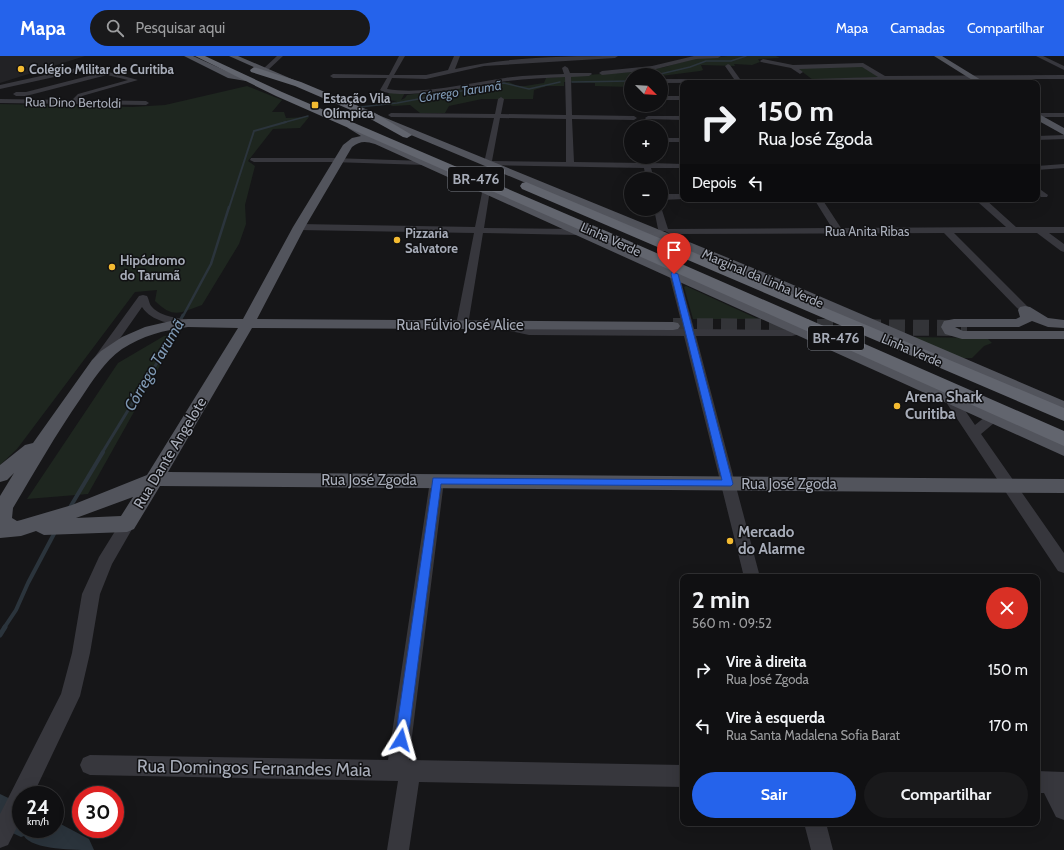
<!DOCTYPE html>
<html lang="pt">
<head>
<meta charset="utf-8">
<style>
  :root { --surface:#101012; --page:#19191b; --text:#f1f3f6; --muted:#9c9d9f; --line:#303032; --accent:#2563eb }
  body { margin:0; font-family:Cabin,sans-serif; background:var(--page); color:var(--text); height:100vh; display:flex; flex-direction:column; font-size:15px; white-space:nowrap }
  * { box-sizing:border-box; margin:0 }
  p { font-size:13px; color:var(--muted) }
  .icon { flex:none; width:22px; height:22px; fill:none; stroke:currentColor; stroke-width:2; stroke-linecap:round; stroke-linejoin:round }
  .map { position:relative; flex:1; overflow:hidden }
  .side { position:absolute; left:680px; top:518px; width:360px; height:252px; display:flex; flex-direction:column; background:var(--surface); border-radius:8px; box-shadow:0 4px 16px #0002,0 0 0 1px var(--line) }
  .side>* { flex:none }
  .guide { position:absolute; left:680px; top:24px; width:360px; height:122px; border-radius:8px; box-shadow:0 4px 16px #0002,0 0 0 1px var(--line); background:#101012; color:var(--text); overflow:hidden }
  .needle { width:26px; rotate:114deg }
  .fabs { position:absolute; left:624px; top:12px; display:grid; gap:8px }
  .fabs a { display:grid; place-items:center; width:44px; height:44px; border-radius:50%; background:var(--surface); box-shadow:0 4px 16px #0002,0 0 0 1px var(--line); font-size:20px }
  .speed { position:absolute; left:12px; top:730px; display:flex; gap:8px; font-size:20px; font-weight:700; text-align:center }
  .speed>* { display:grid; place-content:center; width:52px; height:52px; border-radius:50%; background:var(--surface); box-shadow:0 4px 16px #0002,0 0 0 1px var(--line); line-height:1 }
  .speed small { font-size:10px; font-weight:400 }
  .speed .limit { border:6px solid #d22; background:#fff; color:#111 }
  .pin { position:absolute; display:grid; place-items:center; width:34px; height:34px; color:#fff; margin:-41px -17px; border-radius:50% 50% 50% 0; rotate:-45deg; box-shadow:0 0 4px #0007 }
  .pin .icon { rotate:45deg }
  .me { position:absolute; width:44px; margin:-22px; rotate:8deg; stroke-linejoin:round; filter:drop-shadow(0 0 3px #0008) }
  .turn { display:flex; align-items:center; gap:14px; height:84px; padding:0 12px; font-size:18px }
  .turn .icon { width:52px; height:52px; stroke-width:2.5 }
  .turn b { display:block; font-size:28px; line-height:34px }
  .then { display:flex; align-items:center; height:38px; padding:0 12px; background:#0003; gap:8px; font-size:15px }
  .round { display:grid; place-items:center; flex:none; width:42px; height:42px; border-radius:21px; background:var(--page) }
  .overview { display:flex; align-items:center; justify-content:space-between; height:68px; padding:0 12px }
  h1 { font-size:24px; font-weight:800; line-height:30px }
  .cta { display:flex; gap:8px; margin-top:auto; padding:8px 12px }
  .cta a { flex:1; height:46px; border-radius:24px; background:var(--accent); color:#fff; font-size:16px; font-weight:800; line-height:46px; text-align:center }
  .cta a+a { background:var(--page); color:var(--text) }
  ul { padding:0; list-style:none }
  li { display:flex; align-items:center; gap:12px; height:56px; padding:0 12px }
  li div { flex:1 }
  li b { display:block; font-size:15px }
  li em { font-style:normal }
  header { display:flex; align-items:center; gap:24px; box-sizing:border-box; height:56px; padding:0 20px; background:var(--accent); color:#fff }
  header strong { font-size:19px }
  nav { display:flex; gap:22px; margin-inline-start:auto; font-size:14px }
  .search { width:280px; height:36px; background:var(--page); display:flex; align-items:center; gap:10px; box-sizing:border-box; padding:0 14px; border-radius:22px; color:var(--muted); font-size:15px }
  .map>svg:first-child { display:block }
  .built { fill:#222225 }
  .green { fill:#1e261f }
  .lines { fill:none; stroke-linecap:round; stroke-linejoin:round }
  .stream-far5 { stroke:#2b343c; stroke-width:1.5 }
  .stream-far4 { stroke:#2b343c; stroke-width:2 }
  .stream-far3 { stroke:#2b343c; stroke-width:2.5 }
  .stream-far2 { stroke:#2b343c; stroke-width:3 }
  .stream-far1 { stroke:#2b343c; stroke-width:4 }
  .stream { stroke:#2b343c; stroke-width:5 }
  .river { fill:#2b343c; fill-rule:evenodd }
  .major-tunnel { stroke:#333438; stroke-width:16; stroke-dasharray:16 8; stroke-linecap:butt }
  .minor { fill:#37373d; fill-rule:evenodd }
  .major { fill:#52545c; fill-rule:evenodd }
  .highway { fill:#62656e; fill-rule:evenodd }
  .route { fill:#2563eb; stroke:#184099 }
  .poi-dot { fill:#f4bb31; stroke:#111113; stroke-width:1.5 }
  .labels { text-anchor:middle; dominant-baseline:central; stroke-width:3; stroke-linejoin:round; paint-order:stroke }
  .far-poi-label { font-size:13px; font-weight:bold; fill:#a7acb8; stroke:#111113; text-anchor:start }
  .far-water-label { font-size:13px; font-style:italic; fill:#7e98b3; stroke:#111113 }
  .far-street-label { font-size:13px; fill:#a7acb8; stroke:#111113 }
  .shield { fill:#111113; stroke:#7a7e86; stroke-width:1 }
  .shield-label { font-size:14px; font-weight:bold; fill:#a7acb8 }
  .street-label { font-size:15px; fill:#a7acb8; stroke:#111113 }
  .poi-label { font-size:15px; font-weight:bold; fill:#a7acb8; stroke:#111113; text-anchor:start }
  .water-label { font-size:16px; font-style:italic; fill:#7e98b3; stroke:#111113 }
  .near-street-label { font-size:18px; fill:#a7acb8; stroke:#111113 }
</style>
</head>
<body>
<header>
<strong>Mapa</strong>
<div class="search"><svg class="icon" aria-label="search" viewBox="0 0 24 24"><circle cx="10" cy="10" r="6"/><path d="M15 15l6 6"/></svg>Pesquisar aqui</div>
<nav><a>Mapa</a><a>Camadas</a><a>Compartilhar</a></nav>
</header>
<div class="map">
<svg width="1064" height="794" viewBox="0 0 1064 794">
  <rect width="100%" height="100%" fill="#161618"/>
  <path class="built" d="M0 0H85L0 27Z"/>
  <path class="green" d="M727 0H776L780 2 758 3 760 6 752 9 734 8 735 10 701 9 703 14 700 15 661 20 631 19V31H630L595 30V27L564 26V30H547L534 34 533 43H482L449 50 445 57H420L410 49 393 50 387 48 397 45 384 44 389 37H405L401 44 405 42 407 39 494 27 509 26 517 30H525L544 27 546 22 642 15 665 11 692 3Z
    M861 10 879 21 813 24 796 11Z
    M247 30 282 44 272 56H284L286 62 309 61 300 72 273 73 248 105 255 110 245 149 246 168 239 188 202 249C179 257 174 263 155 245L157 234 135 236 17 393 0 409V48L132 51 165 49Z
    M686 230 758 263H693L684 231Z
    M177 279 88 438 27 443 118 307 164 280Z
    M909 281 987 282 992 287 984 290 972 302H961Z"/>
  <g class="lines">
    <path class="stream-far5" d="M656 19 690 11 706 5H731L746 0
      M572 26 631 25
      M360 51 397 47 504 27 529 33 560 26
      M282 67 308 60"/>
    <path class="stream-far4" d="M229 152 254 75 286 66"/>
    <path class="stream-far3" d="M183 260 211 208 229 151"/>
    <path class="stream-far2" d="M102 397 163 297 183 259"/>
    <path class="stream-far1" d="M69 453 103 396
      M4 572 16 554 28 527 55 476"/>
    <path class="stream" d="M0 579 5 571"/>
    <path class="river" d="M0 738 21 748V773H55V765L89 783 94 794C76 794 32 794 24 780L21 781 0 771Z"/>
    <path class="major-tunnel" d="M673 270 967 272"/>
    <path class="minor" d="M277 0H283L267 15H263V13Z
      M399 0H405L394 19H426L448 14 454 0H460L455 13C507 1 564 0 618 0L615 2 484 10 426 23 392 22 387 33C424 39 468 27 505 22 525 19 544 19 564 18L562 12 565 10 568 12 570 17H591L592 18 589 20 571 21 572 59 634 60 637 62 634 64 572 63 574 106 643 107 641 101H649L650 107 683 108V112H651L654 123H646L644 112 488 109 484 107 494 62 391 61 388 59 391 57 495 58 498 43 501 41 504 43 501 58 566 59 565 21C546 22 526 23 507 25 483 28 398 46 380 34L387 22H333L330 20 333 18 389 19ZM500 62 566 63V106L492 105Z
      M694 0H721L718 2 696 3 652 14 602 19 599 17 602 15 652 10Z
      M1036 0H1043L1064 10V14Z
      M763 3 793 9 863 7 885 20 1064 19V23C929 23 795 27 661 27V23H734L725 10 728 8 730 9 740 23H812L878 21 862 11 799 13 803 16 800 18 791 12 761 6 760 5Z
      M86 10 138 24 82 40 80 44 146 45 149 47 146 49 0 47V43L72 44 78 38 128 24 107 19 26 40H16L13 38 16 36H26L100 17 86 14 0 33V29Z
      M627 30 630 32 631 49H634L633 50 628 49 624 32Z
      M661 40H683V44H661Z
      M1037 57H1064V61H1037Z
      M648 60H683V64L646 63 645 62Z
      M1064 79V83L1037 84V80Z
      M661 82H683V86H661Z
      M251 102H332L425 105 429 107 425 109 332 106H254L250 104Z
      M1064 108V112L1037 114V110Z
      M1037 131 1048 139 1047 141H1041L1037 137Z
      M483 132H486L490 134 484 172 578 173 583 176 578 179 483 177 468 269 462 272 456 269 474 177 299 174 294 171 299 168 475 171Z
      M661 138H683V143H685L661 144Z
      M814 143H822L841 172 1006 171 979 147 888 146 884 143H985L1016 171H1064V177H1049L1064 188V196L1061 195 1037 177H954L1029 252 1030 254 1029 256H1021L944 177 670 178 665 175H660L658 173 654 153H661V151L668 173 832 172Z
      M674 215 679 218 694 273 792 274 796 275 798 277 796 279 792 280H696L760 521H744L684 280 529 279 492 271 490 269 496 266 529 273H683L669 218Z
      M143 239 147 240C149 243 149 248 152 251 162 262 179 261 192 265L194 267 188 270C172 268 152 266 142 251L102 308H94L92 305 94 302 139 240Z
      M950 339 955 340 975 369C982 364 988 356 998 359L1000 362 981 378 1064 497V517L1058 515 944 343 945 340Z
      M437 420 442 421 444 425 409 704 683 709V731L419 726 409 794H387L398 725 90 719 83 716 80 709 83 702 90 699 388 704 430 425 432 421Z
      M127 462 132 464 135 468 112 508 100 538 90 597 80 640 33 739H21V763L8 789 0 792V758L61 638 72 597 82 538 99 501 122 464Z
      M1037 715 1064 716V764L1056 761 1044 737H1037Z
      M804 767H826L833 794H811Z"/>
    <path class="major" d="M184 0H193L233 18 249 21 250 23 246 25 228 22Z
      M229 0H238L301 27 300 29H294Z
      M934 0H942L986 27H977Z
      M371 56 770 219 1064 345V356L760 225 368 61 367 59Z
      M1037 57 1064 72V79L1037 64Z
      M351 67 380 83 1064 387V400L375 88C365 85 360 85 352 91L305 171 257 263 673 266 678 267 680 270 678 273 673 274 252 272 168 416 1064 423V437L160 430 134 473 127 476 44 479 36 475 21 480 0 482V440L14 417 7 424 0 426V409L25 389 33 387 92 304 101 295 122 281 145 271 175 264 188 263H243L293 171 343 89 352 82 361 80 348 72 347 70 348 68ZM188 271 238 272 147 419 72 449 21 464 17 465 12 462 13 452C35 415 56 378 81 342 93 324 104 306 122 293 142 280 164 274 188 271ZM133 441 121 460 76 462Z
      M1025 250 1030 251 1048 262 1064 264V272L1048 271 1032 265 1019 271H955L963 275H1064V283H962L945 278 941 271 944 265 954 263H1016L1020 261 1018 254 1020 251Z"/>
    <path class="highway" d="M195 0H205L282 36 613 178 1064 375V390L603 184 276 40Z
      M254 11 301 26 375 57 412 79 407 82 403 81 367 61 295 30 251 16 250 14Z
      M526 126 1064 352V365L522 133 520 130 522 127Z"/>
  </g>
  <path class="route" d="M672 216 678 218 733 428 731 430 441 428 408 684 406 689 401 691 397 689 395 684 433 422 722 424 671 218Z"/>
  <g class="poi-dot">
    <circle cx="21" cy="13" r="4"/>
    <rect x="311" y="45" width="8" height="8" rx="2"/>
    <circle cx="397" cy="184" r="4"/>
    <circle cx="112" cy="211" r="4"/>
    <circle cx="897" cy="350" r="4"/>
    <circle cx="730" cy="485" r="4"/>
  </g>
  <g class="labels">
    <g class="far-poi-label">
      <text x="29" y="13">Colégio Militar de Curitiba</text>
      <text x="323" y="42">Estação Vila<tspan x="323" dy="15">Olímpica</tspan></text>
      <text x="405" y="177">Pizzaria<tspan x="405" dy="15">Salvatore</tspan></text>
      <text x="120" y="204">Hipódromo<tspan x="120" dy="15">do Tarumã</tspan></text>
    </g>
    <g class="far-water-label">
      <text transform="translate(460 35) rotate(-9)">Córrego Tarumã</text>
    </g>
    <g class="far-street-label">
      <text transform="translate(73 46) rotate(1)">Rua Dino Bertoldi</text>
      <text x="867" y="175">Rua Anita Ribas</text>
      <text transform="translate(611 183) rotate(24)">Linha Verde</text>
      <text transform="translate(763 222) rotate(23)">Marginal da Linha Verde</text>
      <text transform="translate(912 294) rotate(23)">Linha Verde</text>
    </g>
    <g class="shield">
      <rect x="448" y="111" width="56" height="24" rx="3"/>
      <rect x="808" y="270" width="56" height="24" rx="3"/>
    </g>
    <g class="shield-label">
      <text x="476" y="123">BR-476</text>
      <text x="836" y="282">BR-476</text>
    </g>
    <g class="street-label">
      <text x="460" y="269">Rua Fúlvio José Alice</text>
      <text transform="translate(170 397) rotate(-59)">Rua Dante Angelote</text>
      <text x="369" y="424">Rua José Zgoda</text>
      <text x="789" y="428">Rua José Zgoda</text>
    </g>
    <g class="poi-label">
      <text x="905" y="341">Arena Shark<tspan x="905" dy="17">Curitiba</tspan></text>
      <text x="738" y="476">Mercado<tspan x="738" dy="17">do Alarme</tspan></text>
    </g>
    <g class="water-label">
      <text transform="translate(154 309) rotate(-60)">Córrego Tarumã</text>
    </g>
    <g class="near-street-label">
      <text transform="translate(254 712) rotate(1)">Rua Domingos Fernandes Maia</text>
    </g>
  </g>
</svg>
<div class="fabs">
<a><svg class="needle" viewBox="-14 -14 28 28"><path d="M0-13l5 13h-10z" fill="#e53935"/><path d="M0 13l5-13h-10z" fill="#9c9d9f"/></svg></a>
<a>+</a>
<a>−</a>
</div>
<div class="speed"><div>24<small>km/h</small></div><div class="limit">30</div></div>
<div class="pin" style="left:674px;top:218px;background:#d93025"><svg class="icon" aria-label="arrive" viewBox="0 0 24 24"><path d="M6 21V4h12l-3 4 3 4H6"/></svg></div>
<svg class="me" style="left:401px;top:684px" viewBox="-20 -20 40 40"><path d="M0-17L14 15 0 8-14 15z" fill="#2563eb" stroke="#fff" stroke-width="4"/></svg>
<div class="guide">
<div class="turn"><svg class="icon" aria-label="right" viewBox="0 0 24 24"><path d="M7 20v-9h11M14 6l5 5-5 5"/></svg><div><b>150 m</b>Rua José Zgoda</div></div>
<div class="then">Depois<svg class="icon" aria-label="left" viewBox="0 0 24 24"><path d="M17 20v-9H6M10 6l-5 5 5 5"/></svg></div>
</div>
<section class="side">
<div class="overview"><div><h1>2 min</h1><p>560 m · 09:52</p></div><a class="round" style="background:#d93025;color:#fff"><svg class="icon" aria-label="close" viewBox="0 0 24 24"><path d="M6 6l12 12M18 6L6 18"/></svg></a></div>
<ul>
<li><svg class="icon" aria-label="right" viewBox="0 0 24 24"><path d="M7 20v-9h11M14 6l5 5-5 5"/></svg><div><b>Vire à direita</b><p>Rua José Zgoda</p></div><em>150 m</em></li>
<li><svg class="icon" aria-label="left" viewBox="0 0 24 24"><path d="M17 20v-9H6M10 6l-5 5 5 5"/></svg><div><b>Vire à esquerda</b><p>Rua Santa Madalena Sofia Barat</p></div><em>170 m</em></li>
</ul>
<div class="cta"><a>Sair</a><a>Compartilhar</a></div>
</section>
</div>
</body>
</html>
